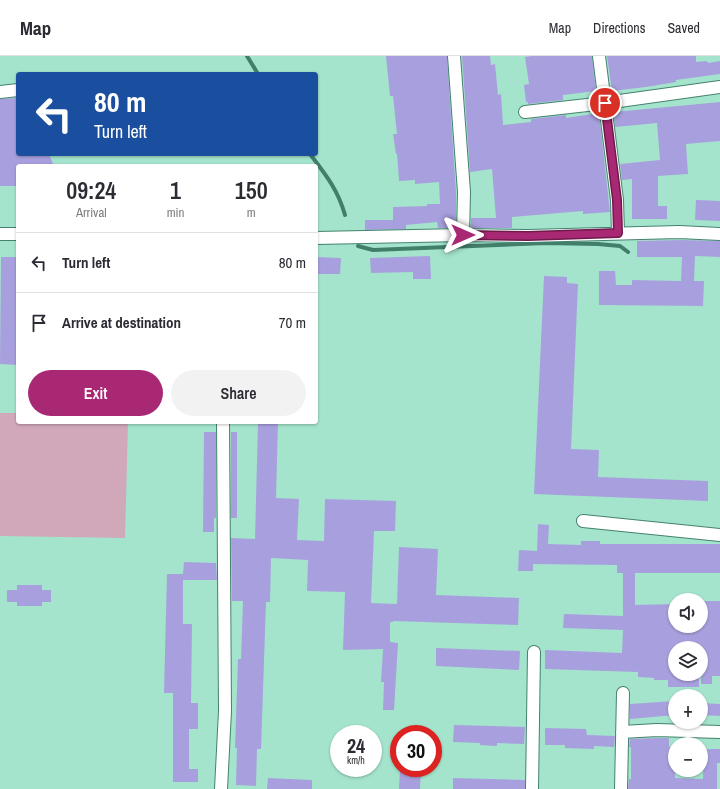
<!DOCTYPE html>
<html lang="en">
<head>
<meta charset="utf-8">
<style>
  :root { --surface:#fff; --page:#f2f2f3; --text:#2b2b33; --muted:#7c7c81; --line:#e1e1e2; --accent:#a92874 }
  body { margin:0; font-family:"Archivo Narrow",sans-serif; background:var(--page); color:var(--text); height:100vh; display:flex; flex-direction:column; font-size:15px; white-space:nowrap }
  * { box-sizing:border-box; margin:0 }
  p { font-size:13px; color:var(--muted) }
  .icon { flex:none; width:22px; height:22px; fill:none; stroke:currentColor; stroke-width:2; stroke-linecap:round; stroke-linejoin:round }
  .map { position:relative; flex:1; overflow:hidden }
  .drawer { position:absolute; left:16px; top:108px; width:302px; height:260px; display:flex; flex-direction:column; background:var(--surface); border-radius:4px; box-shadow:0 1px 3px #0004 }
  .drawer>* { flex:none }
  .top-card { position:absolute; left:16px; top:16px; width:302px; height:84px; border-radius:4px; box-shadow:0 1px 3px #0004; background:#1a4fa0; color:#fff; overflow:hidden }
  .buttons { position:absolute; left:668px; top:537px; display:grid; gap:8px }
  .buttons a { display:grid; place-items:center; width:40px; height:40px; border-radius:50%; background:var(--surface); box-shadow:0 1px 3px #0004; font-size:20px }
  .speed { position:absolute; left:330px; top:669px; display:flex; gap:8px; font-size:20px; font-weight:700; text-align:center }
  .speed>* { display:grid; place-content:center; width:52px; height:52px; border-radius:50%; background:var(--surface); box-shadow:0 1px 3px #0004; line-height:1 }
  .speed small { font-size:10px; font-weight:400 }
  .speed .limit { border:6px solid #d22; background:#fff; color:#111 }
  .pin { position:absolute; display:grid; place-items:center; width:34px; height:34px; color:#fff; margin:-17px; border:2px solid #fff; border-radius:50%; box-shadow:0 1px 4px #0007 }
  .me { position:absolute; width:44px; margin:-22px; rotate:90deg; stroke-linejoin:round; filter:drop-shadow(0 0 3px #0008) }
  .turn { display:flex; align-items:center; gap:14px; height:84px; padding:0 12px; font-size:18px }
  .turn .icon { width:52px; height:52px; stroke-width:2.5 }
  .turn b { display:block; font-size:28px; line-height:34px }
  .eta { display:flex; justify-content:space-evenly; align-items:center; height:68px; text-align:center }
  .eta b { font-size:24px; font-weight:600; line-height:28px }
  .cta { display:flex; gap:8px; margin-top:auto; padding:8px 12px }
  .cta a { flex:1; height:46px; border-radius:24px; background:var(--accent); color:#fff; font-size:16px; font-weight:600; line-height:46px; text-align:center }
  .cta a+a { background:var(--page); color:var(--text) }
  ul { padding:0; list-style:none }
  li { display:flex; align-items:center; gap:12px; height:60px; padding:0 12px; border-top:1px solid var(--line) }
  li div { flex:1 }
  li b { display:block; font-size:15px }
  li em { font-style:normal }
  header { display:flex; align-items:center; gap:24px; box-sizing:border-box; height:56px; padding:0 20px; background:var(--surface); border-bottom:1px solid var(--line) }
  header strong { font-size:19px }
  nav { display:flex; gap:22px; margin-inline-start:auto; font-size:14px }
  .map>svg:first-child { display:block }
  .green { fill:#d1a7ba }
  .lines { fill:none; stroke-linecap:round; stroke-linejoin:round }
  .stream { stroke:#417f6b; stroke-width:4 }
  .building { fill:#a8a0de }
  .street-casing { stroke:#44826d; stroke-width:14 }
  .street { stroke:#fff; stroke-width:12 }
  .route-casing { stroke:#6e1a4b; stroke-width:10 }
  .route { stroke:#a92874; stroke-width:7 }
</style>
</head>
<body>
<header>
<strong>Map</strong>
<nav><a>Map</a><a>Directions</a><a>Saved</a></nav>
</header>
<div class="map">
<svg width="720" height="733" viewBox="0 0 720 733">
  <rect width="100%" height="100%" fill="#a4e4cc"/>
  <path class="green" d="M0 357H18V366H128L125 482 0 480Z"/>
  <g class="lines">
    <path class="stream" d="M247 0 258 18
      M310 98C326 119 338 134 345 159
      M358 190 373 194 546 187 598 188 620 190 628 196"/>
  </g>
  <path class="building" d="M386 0H447L456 136V172H438L437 166 406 169V173L365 174V164H393V151L427 150V148H440L439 126 415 128V124L399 125 397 98H396L393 78H397L393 40H390Z
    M462 0H490L491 9 495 8 498 39 501 38 503 69 531 66V63L566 59V62L599 57 610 156 583 158V155L512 161V172H471V162H496L492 113 470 116Z
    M532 0H592L596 35 563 39V44L528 48V46H526L524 29 529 28 525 1Z
    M607 0H696V6L707 5 708 7 720 5V18L676 24V26L646 31 612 35Z
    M17 42 18 43V98H49L54 110H18V130H0V43Z
    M720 46V85L686 88 688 118 658 120V150H667V163H632V123L622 124 620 108 660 104 657 67 615 71 614 56Z
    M696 144 720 145V165L695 164Z
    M682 184 720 185V201L695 200 694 225H704L703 250 599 249V215H615L616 229H632V224L681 225 682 201H637V185Z
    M430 200 431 223H413V216L371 217 370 202Z
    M1 201H18V309L0 308Z
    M316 201 341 202 340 218H316Z
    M544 220 567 221V227L578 228 571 393 599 394 598 421 708 425V445L534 438Z
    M258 366H278L276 442 299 443 297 484 324 485 325 443 396 445 395 475H374L371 547 397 548 399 491 438 493 436 539 519 542 518 569 393 565V566H390V586L398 587 394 654H383L384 626H381L383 593 343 594 345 536 307 535 308 504 271 502 270 546H266L261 693H257L256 730 236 729 237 692H235L238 603H241L243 545H232L231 482 255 483Z
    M204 376H216V462H214V476H203Z
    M231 376H237V462H231Z
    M538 468 549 469 548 488 581 489V485H600V488H720V517H635V549L675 548V574L701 573V551H704V545H720V620H712V628H701V590L675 591V618H699V631H668V624H654V622L638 621V616L545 613V594L622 597 623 574 563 572 564 558 623 560V517H617V509L533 508V515H518L519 494 537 495Z
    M184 506 216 507 217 524H183V568H192L191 647H198V673H189V713H198V726H173V637H164L167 518H183Z
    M17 529H42V534H51V546H42V550H17V546H7V534H17Z
    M436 592 520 595 519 614 436 610Z
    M675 645V659L630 663V648Z
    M701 647 720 648V660L701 659Z
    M454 669 525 671 524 688 497 687V690L480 689V687L453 686Z
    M545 672 586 673 587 679 615 680 614 691 594 690V693L565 692V689H545Z
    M657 682H669V691H675V722L703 723 704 693H720V707H717V733H628L629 723H631V691H629L630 683Z
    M400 712H421L420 733H399Z
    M268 722 312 724V733H267Z
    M453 722 525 724V733H453Z"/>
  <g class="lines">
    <defs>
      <path id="street" d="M454 0 464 136 463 179
        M599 0 617 144 618 177
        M0 36 18 34
        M525 56 605 47 720 31
        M0 178H18
        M316 182 463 179 528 180 679 176 720 178
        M583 465 720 479
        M622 676 657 674 720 676
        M221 733 225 655 223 366
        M532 733 534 596
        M621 733 623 637"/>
    </defs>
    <use href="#street" class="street-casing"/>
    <use href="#street" class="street"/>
  </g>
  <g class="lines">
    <defs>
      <path id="route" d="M463 179 528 180 618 177 617 144 605 47"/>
    </defs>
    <use href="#route" class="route-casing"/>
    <use href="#route" class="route"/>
  </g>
</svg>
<div class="buttons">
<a><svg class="icon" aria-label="sound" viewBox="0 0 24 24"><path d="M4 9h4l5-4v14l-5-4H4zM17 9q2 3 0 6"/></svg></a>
<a><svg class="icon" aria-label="layers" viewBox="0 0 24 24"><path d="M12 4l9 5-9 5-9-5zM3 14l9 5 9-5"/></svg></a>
<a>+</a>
<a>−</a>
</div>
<div class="speed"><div>24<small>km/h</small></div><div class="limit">30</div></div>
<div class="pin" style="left:605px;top:47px;background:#d93025"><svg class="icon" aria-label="arrive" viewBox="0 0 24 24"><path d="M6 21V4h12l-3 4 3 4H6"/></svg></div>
<svg class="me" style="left:463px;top:179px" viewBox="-20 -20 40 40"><path d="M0-17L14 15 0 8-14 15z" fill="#a92874" stroke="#fff" stroke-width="4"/></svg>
<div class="top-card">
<div class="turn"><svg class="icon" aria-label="left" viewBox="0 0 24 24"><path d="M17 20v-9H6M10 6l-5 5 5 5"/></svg><div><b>80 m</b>Turn left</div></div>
</div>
<section class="drawer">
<div class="eta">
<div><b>09:24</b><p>Arrival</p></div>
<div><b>1</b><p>min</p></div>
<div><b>150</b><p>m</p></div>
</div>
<ul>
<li><svg class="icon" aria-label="left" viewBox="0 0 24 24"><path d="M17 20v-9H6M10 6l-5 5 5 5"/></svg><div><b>Turn left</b></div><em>80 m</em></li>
<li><svg class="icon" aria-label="arrive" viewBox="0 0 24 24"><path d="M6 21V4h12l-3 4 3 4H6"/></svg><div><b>Arrive at destination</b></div><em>70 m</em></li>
</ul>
<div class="cta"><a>Exit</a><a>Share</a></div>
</section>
</div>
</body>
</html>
